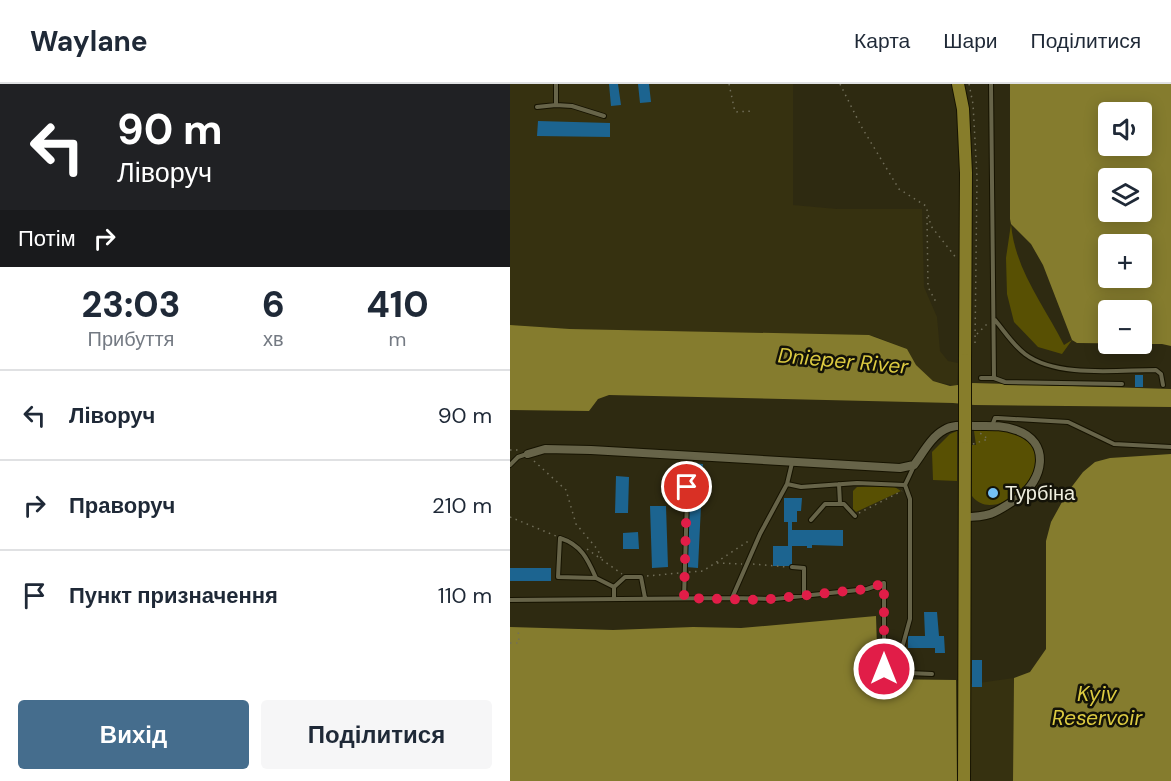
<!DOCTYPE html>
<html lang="uk">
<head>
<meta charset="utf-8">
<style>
  :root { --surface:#fff; --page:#f6f6f7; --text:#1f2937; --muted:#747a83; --line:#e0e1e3; --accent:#456d8d }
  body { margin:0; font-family:"DM Sans",sans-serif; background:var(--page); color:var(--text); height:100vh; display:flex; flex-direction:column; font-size:22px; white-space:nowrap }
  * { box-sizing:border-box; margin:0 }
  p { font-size:20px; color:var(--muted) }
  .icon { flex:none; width:33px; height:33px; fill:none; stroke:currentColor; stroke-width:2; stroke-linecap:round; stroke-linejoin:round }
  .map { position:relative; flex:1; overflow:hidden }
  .details { display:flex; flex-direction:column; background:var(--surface); width:510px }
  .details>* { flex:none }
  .top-card { background:#202124; color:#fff; overflow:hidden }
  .controls { position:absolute; left:588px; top:18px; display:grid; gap:12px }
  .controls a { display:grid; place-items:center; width:54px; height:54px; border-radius:6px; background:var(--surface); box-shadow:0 3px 15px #0003; font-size:30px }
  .pin { position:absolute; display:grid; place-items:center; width:51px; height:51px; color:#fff; margin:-26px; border:3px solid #fff; border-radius:50%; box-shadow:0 2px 6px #0007 }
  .me { position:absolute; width:66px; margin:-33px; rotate:0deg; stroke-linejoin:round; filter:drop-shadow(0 0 4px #0008) }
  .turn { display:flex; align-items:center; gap:21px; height:126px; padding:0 18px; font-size:27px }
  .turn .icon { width:78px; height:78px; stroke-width:2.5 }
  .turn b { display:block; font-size:42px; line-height:51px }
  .then { display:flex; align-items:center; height:57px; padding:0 18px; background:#0003; gap:12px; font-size:22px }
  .eta { display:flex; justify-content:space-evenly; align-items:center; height:102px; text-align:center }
  .eta b { font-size:36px; font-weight:800; line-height:42px }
  .action { display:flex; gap:12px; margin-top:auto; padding:12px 18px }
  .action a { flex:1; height:69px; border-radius:6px; background:var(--accent); color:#fff; font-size:24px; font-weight:800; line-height:69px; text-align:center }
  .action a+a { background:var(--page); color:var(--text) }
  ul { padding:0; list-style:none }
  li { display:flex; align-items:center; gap:18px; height:90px; padding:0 18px; border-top:2px solid var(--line) }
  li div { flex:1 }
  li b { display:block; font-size:22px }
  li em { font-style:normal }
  header { display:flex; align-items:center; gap:36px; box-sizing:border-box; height:84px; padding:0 30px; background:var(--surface); border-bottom:2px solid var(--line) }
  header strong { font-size:28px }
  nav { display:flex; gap:33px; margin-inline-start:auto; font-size:21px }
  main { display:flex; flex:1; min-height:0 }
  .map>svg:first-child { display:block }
  .built { fill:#363110 }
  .green { fill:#585003 }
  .water { fill:#857c2e; fill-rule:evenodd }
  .building { fill:#1c6490 }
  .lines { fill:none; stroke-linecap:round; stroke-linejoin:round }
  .service-casing { stroke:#161300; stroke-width:6 }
  .minor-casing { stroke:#161300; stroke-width:10 }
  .primary-casing { stroke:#161300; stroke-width:14 }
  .path { stroke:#716e59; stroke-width:1.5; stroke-dasharray:1.5 4.5; stroke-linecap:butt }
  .service { stroke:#676449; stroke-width:4 }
  .minor { stroke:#676449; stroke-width:8 }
  .primary { stroke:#877d2b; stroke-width:12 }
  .primary-bridge-casing { stroke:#161300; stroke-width:14; stroke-linecap:butt }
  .primary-bridge { stroke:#877d2b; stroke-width:12 }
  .route { stroke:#e11d48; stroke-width:10; stroke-dasharray:0 18 }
  .poi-dot { fill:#74c0f6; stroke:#141308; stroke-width:2 }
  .labels { text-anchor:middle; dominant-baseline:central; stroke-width:5; stroke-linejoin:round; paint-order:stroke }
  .poi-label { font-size:20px; fill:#efeede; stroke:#141308; text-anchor:start }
  .water-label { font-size:21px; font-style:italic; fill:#ddcb41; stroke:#141308 }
</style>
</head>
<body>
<header>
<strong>Waylane</strong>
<nav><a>Карта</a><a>Шари</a><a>Поділитися</a></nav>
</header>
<main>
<section class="details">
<div class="top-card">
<div class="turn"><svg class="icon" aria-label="left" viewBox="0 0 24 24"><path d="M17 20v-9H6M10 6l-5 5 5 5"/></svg><div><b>90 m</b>Ліворуч</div></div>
<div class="then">Потім<svg class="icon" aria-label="right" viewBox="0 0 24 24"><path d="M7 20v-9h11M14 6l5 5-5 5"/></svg></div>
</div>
<div class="eta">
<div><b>23:03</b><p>Прибуття</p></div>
<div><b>6</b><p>хв</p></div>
<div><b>410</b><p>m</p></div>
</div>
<ul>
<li><svg class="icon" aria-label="left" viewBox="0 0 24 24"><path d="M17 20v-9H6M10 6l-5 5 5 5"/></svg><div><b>Ліворуч</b></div><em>90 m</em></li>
<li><svg class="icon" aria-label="right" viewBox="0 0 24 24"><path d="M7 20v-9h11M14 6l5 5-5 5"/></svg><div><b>Праворуч</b></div><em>210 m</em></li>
<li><svg class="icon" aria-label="arrive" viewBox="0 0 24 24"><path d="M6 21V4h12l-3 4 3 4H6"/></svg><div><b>Пункт призначення</b></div><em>110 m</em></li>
</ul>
<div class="action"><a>Вихід</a><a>Поділитися</a></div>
</section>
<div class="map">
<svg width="661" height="697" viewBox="0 0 661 697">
  <rect width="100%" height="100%" fill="#2e2a11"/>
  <path class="built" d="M0 0H283V121L327 125H412L414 203 427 233 430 267 438 277 448 279 447 302 423 297 406 281 397 265 364 252 60 245 0 241Z
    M504 594 503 697H447L446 596 454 601Z"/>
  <path class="green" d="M501 140C505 186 534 221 554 261L562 256 552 270 528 263 504 238 497 210 496 174Z
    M447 347V397L423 396 422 368 440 350Z
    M464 347C477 347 494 345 506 350 561 374 487 446 462 412V361H466Z
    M383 402 391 407 346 428 343 425V407L347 403Z"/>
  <path class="water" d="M500 0H661V262L652 260 567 259 562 256 533 181 521 160 501 140 500 135ZM632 28V62H598V28ZM632 94V128H598V94ZM598 160H632V194H598ZM598 226H632V260H598Z
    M0 241 60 245 359 251 397 265 406 281 423 297 440 302 463 299 661 305V323L464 321 443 319 99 311 88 315 79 327 0 326Z
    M661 370V697H503L504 594 520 588 536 565V457L541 438 557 409 573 388 585 378 600 374Z
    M366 532 368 595 446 596 447 697H0V543L103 546 183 543 231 544Z"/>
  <path class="building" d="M99 0H108L111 21 101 22Z
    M128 0H139L141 18 130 19Z
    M28 37 100 39V53L27 52Z
    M625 291H633V303H625Z
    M181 379 193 380 188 484 176 483Z
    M106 392 119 393 118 429H105Z
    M274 414H292L291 427H287V438H282V446H333V462L302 461V464H297V462H282V482H263V462H278V438H274Z
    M140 422H156L158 483 142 484Z
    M128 448 129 465H113V449Z
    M0 484H41V497H0Z
    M414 528H427L429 552H434L435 569H425V564H398V552H415Z
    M462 576H472V603H462Z"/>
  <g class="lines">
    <defs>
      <path id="service" d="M46 0V21L62 22 94 32
        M481 0 484 294
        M27 23 46 21
        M485 236C495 248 503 261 515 270 547 294 607 286 646 286L651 290 653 301
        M471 294H484L495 298 612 300
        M482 342 485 334H488L558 338 604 360 661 363
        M0 381 8 373 17 370
        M277 400 291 403 347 399 395 401 400 415V535L392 564V579L399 589 422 590
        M329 400 330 420
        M395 401 404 382
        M301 436 315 420H334L345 432
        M282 483 294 484V511
        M86 494C78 476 72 461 50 454L48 493 86 494 104 503
        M174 514 178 382
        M222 514 265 515 357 505 374 499V585L377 592 383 593
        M104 515V503L115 493H131L135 514
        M0 516 222 514 250 450 277 400 282 379"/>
      <path id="minor" d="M18 370 35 365 81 366 390 384 404 381C413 369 421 353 434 346 443 340 455 342 465 342 479 342 493 341 506 346 542 358 533 397 508 414 485 429 481 433 453 433"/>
      <path id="primary" d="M448 0 453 25 456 89 455 276
        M454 697 455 353"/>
    </defs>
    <use href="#service" class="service-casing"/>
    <use href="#minor" class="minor-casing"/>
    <use href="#primary" class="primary-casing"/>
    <path class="path" d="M219 0 225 28 243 27
      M330 0 351 42 389 105 416 122 421 142 447 175
      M459 0 463 20 467 93 465 260
      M417 133 418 203 426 218
      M467 250 478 239
      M463 360 478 355 470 349
      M0 366H11
      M24 377 56 406 66 440 88 466 91 474
      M349 429 392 407
      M0 433 46 452
      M77 465 112 490
      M207 479 232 480
      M243 480 277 483
      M179 488 193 487 240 456
      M137 492 169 489
      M0 559H9L8 544"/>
    <use href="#service" class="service"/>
    <use href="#minor" class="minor"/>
    <use href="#primary" class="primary"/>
    <defs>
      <path id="primary-bridge" d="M455 353V276"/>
    </defs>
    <use href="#primary-bridge" class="primary-bridge-casing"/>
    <use href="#primary-bridge" class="primary-bridge"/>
  </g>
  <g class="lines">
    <path class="route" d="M177 403 174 514 250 516 357 505 374 499V585"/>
  </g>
  <circle class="poi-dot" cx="483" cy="409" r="6"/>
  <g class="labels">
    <g class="poi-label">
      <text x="495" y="409">Турбіна</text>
    </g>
    <g class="water-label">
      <text transform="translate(333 277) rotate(5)">Dnieper River</text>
      <text x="587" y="610">Kyiv<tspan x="587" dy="24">Reservoir</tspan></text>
    </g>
  </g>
</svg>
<div class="controls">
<a><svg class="icon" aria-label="sound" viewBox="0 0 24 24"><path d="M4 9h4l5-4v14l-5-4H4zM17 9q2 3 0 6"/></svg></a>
<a><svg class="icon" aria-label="layers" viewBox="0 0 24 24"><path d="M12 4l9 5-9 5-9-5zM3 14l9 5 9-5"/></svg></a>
<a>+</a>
<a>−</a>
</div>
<div class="pin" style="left:177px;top:403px;background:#d93025"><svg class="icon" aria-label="arrive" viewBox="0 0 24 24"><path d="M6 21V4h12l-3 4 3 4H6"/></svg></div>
<svg class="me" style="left:374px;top:585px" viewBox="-20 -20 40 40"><circle r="17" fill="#e11d48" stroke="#fff" stroke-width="3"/><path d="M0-11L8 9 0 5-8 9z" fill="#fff"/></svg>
</div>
</main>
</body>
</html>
